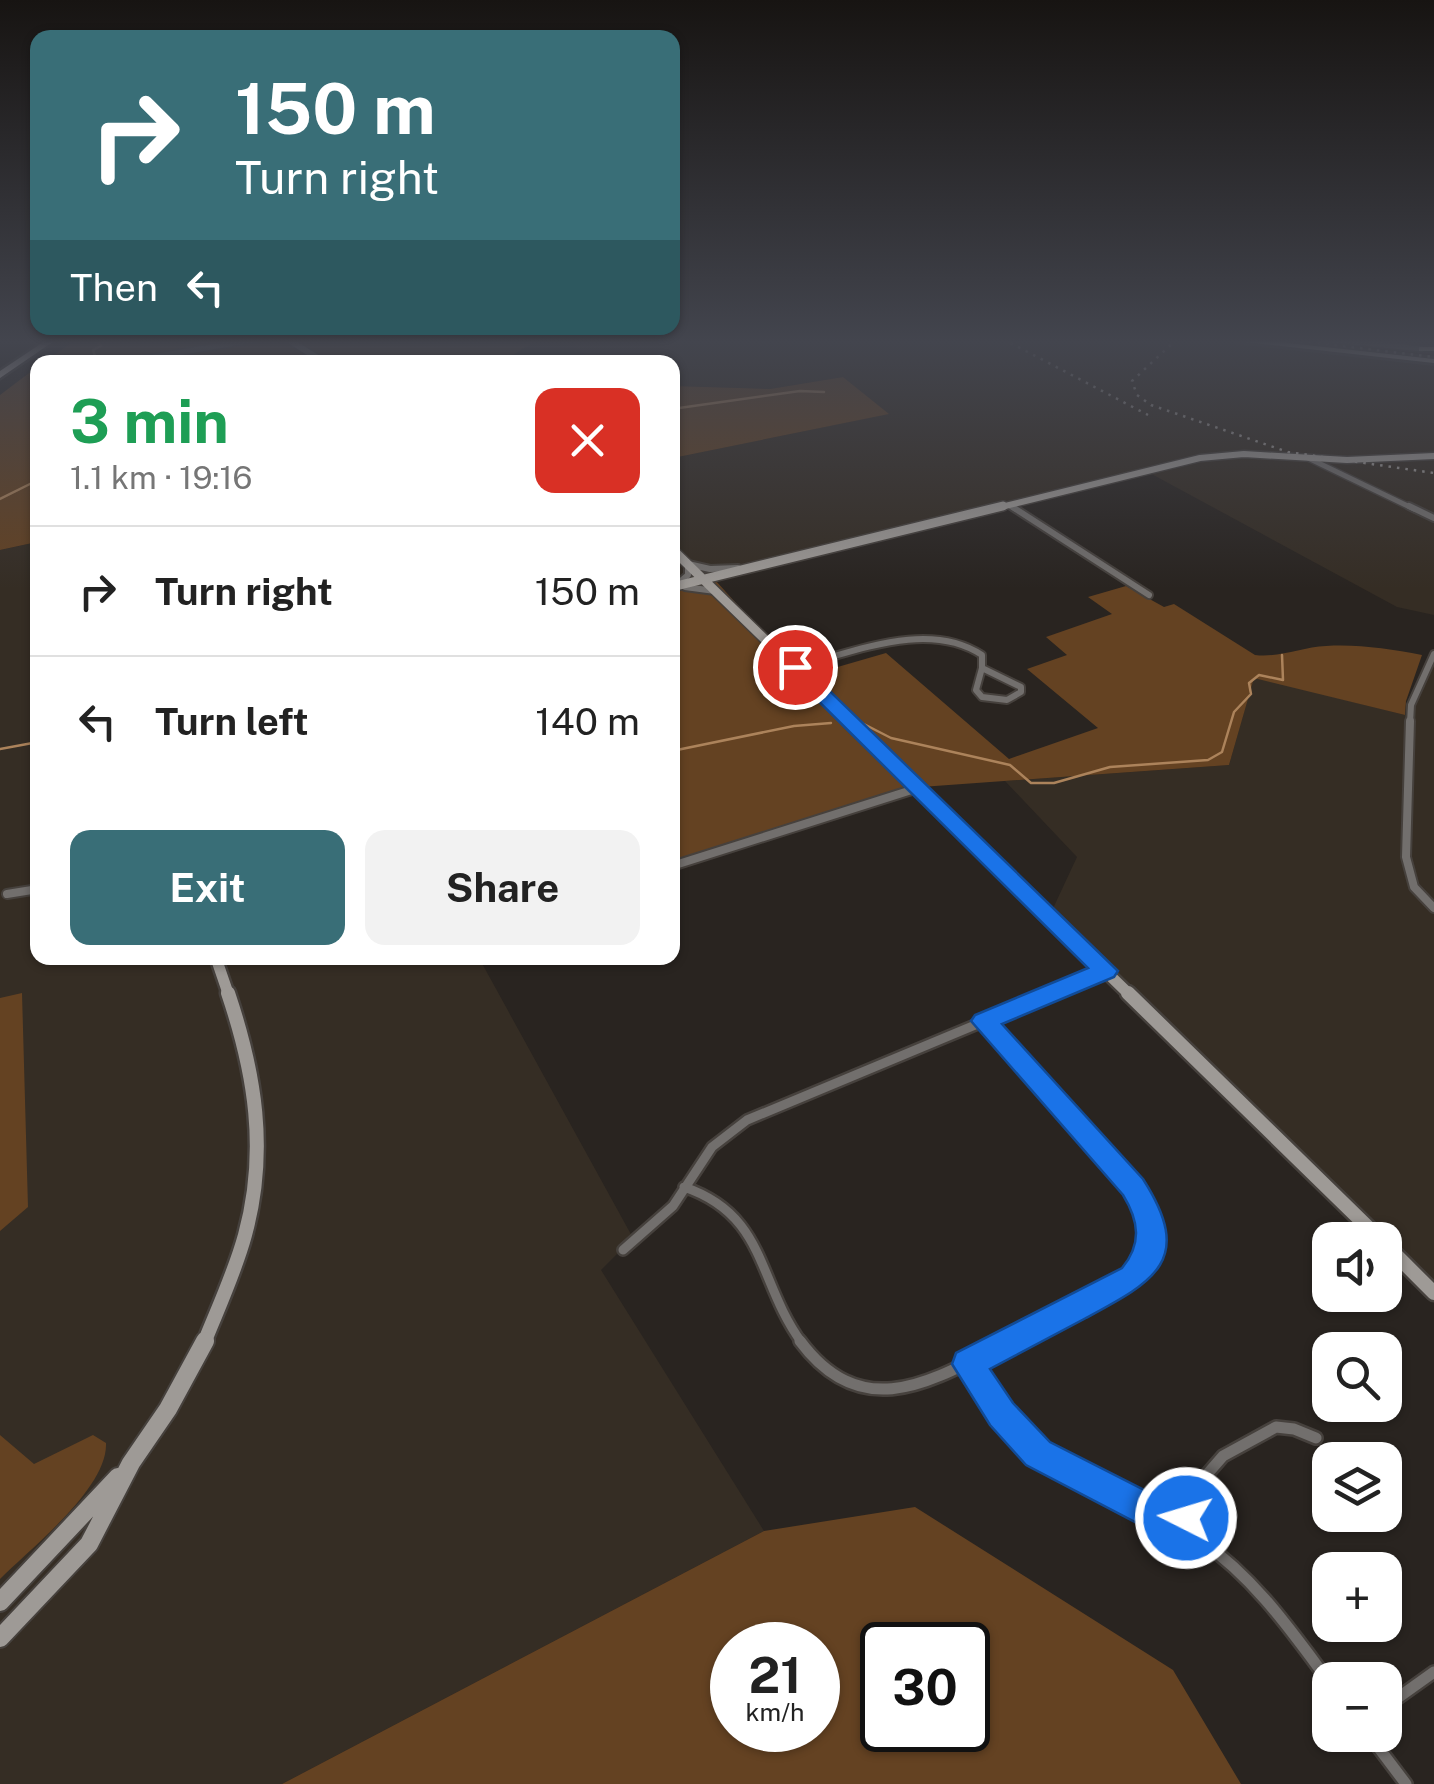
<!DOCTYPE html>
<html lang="en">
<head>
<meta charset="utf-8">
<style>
  :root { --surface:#fff; --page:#f2f2f2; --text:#222; --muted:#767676; --line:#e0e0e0; --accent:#396e77 }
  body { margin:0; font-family:"Public Sans",sans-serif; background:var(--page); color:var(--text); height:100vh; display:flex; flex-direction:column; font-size:38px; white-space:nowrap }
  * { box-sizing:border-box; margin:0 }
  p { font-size:32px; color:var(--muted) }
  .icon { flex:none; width:55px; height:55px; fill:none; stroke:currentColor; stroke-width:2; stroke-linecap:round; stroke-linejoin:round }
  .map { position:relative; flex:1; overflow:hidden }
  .sheet { position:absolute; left:30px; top:355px; width:650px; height:610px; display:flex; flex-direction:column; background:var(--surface); border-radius:20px; box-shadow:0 2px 8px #0004 }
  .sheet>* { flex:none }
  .hud { position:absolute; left:30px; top:30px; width:650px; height:305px; border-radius:20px; box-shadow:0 2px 8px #0004; background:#396e77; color:#fff; overflow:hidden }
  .buttons { position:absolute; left:1312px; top:1222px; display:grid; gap:20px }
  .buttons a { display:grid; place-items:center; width:90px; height:90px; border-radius:20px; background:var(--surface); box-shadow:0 2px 8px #0004; font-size:50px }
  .speed { position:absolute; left:710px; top:1622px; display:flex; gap:20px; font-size:50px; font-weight:700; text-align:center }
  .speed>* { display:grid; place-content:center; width:130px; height:130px; border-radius:50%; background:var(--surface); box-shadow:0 2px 8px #0004; line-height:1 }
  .speed small { font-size:25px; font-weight:400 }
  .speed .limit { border:5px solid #111; border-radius:15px; background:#fff; color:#111 }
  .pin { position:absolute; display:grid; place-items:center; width:85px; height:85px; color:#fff; margin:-42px; border:5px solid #fff; border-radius:50%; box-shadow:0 2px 10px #0007 }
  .me { position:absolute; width:110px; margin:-55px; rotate:275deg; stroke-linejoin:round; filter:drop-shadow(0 0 8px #0008) }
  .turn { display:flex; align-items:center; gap:35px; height:210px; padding:0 40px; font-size:45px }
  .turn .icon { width:130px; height:130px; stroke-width:2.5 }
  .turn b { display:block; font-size:70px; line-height:85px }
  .then { display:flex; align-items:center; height:95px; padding:0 40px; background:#0003; gap:20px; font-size:38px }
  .round { display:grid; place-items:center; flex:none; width:105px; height:105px; border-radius:20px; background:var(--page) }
  .summary { display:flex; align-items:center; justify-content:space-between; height:170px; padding:0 40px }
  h1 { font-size:60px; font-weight:700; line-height:75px; color:#1e9e55 }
  .button { display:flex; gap:20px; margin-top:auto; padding:20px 40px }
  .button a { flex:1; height:115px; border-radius:20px; background:var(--accent); color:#fff; font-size:40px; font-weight:700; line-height:115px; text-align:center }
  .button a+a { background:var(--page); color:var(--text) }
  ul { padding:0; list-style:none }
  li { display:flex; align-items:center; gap:30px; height:130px; padding:0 40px; border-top:2px solid var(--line) }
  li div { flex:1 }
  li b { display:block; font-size:38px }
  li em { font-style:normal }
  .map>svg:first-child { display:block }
  .built { fill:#352d24 }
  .green { fill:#644222; fill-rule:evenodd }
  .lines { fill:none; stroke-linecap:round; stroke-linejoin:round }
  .stream { stroke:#ac835b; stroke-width:2.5 }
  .street-far4-casing { stroke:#46413d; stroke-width:8 }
  .street-far3-casing { stroke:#46413d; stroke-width:10 }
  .street-far2-casing { stroke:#46413d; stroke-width:12 }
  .street-far1-casing { stroke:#46413d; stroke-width:14 }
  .street-casing { stroke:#46413d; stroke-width:16 }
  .secondary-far4-casing { stroke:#46413d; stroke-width:9 }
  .secondary-far3-casing { stroke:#46413d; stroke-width:12 }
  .secondary-far2-casing { stroke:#46413d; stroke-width:16 }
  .secondary-far1-casing { stroke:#46413d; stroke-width:19 }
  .secondary-casing { stroke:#46413d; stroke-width:22 }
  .primary-casing { stroke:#46413d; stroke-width:6 }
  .highway-casing { stroke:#46413d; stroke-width:5 }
  .street-far4 { stroke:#726f6d; stroke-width:5 }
  .street-far3 { stroke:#726f6d; stroke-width:6 }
  .street-far2 { stroke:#726f6d; stroke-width:8 }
  .street-far1 { stroke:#726f6d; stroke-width:9 }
  .street { stroke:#726f6d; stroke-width:11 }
  .secondary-far4 { stroke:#9e9a96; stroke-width:6 }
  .secondary-far3 { stroke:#9e9a96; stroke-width:9 }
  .secondary-far2 { stroke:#9e9a96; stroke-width:11 }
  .secondary-far1 { stroke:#9e9a96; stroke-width:14 }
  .secondary { stroke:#9e9a96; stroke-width:18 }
  .primary { fill:#c0bab6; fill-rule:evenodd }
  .highway { fill:#dfd8d3; fill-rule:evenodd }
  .rail { stroke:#9c9895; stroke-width:2.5; stroke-dasharray:2.5 6; stroke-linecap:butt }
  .route { fill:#1a73e8; stroke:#114b97; stroke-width:2.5 }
</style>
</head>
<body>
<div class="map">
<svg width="1434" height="1784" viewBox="0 0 1434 1784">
  <rect width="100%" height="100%" fill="#292420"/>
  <path class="built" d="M566 339H1418L1434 352V615L1397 607 1146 471 673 591V458L887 414 843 377 770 389 673 386 672 362H594Z
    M37 542 38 958H479L633 1238 601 1270 764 1531 282 1784H0V550Z
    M1434 661V1301L1385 1254V1240H1371L1049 917 1077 857 1005 781 1229 765 1254 677 1409 716Z"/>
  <path class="green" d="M77 339H539L501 362H44Z
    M37 367V542L0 550V395Z
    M843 377 889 414 673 458V386L770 389Z
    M715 580 803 677 886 653 1009 759 1098 728 1027 669 1067 655 1046 637 1112 614 1088 597 1126 586 1164 607 1174 604 1255 655C1279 658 1302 647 1326 646 1358 644 1390 649 1422 655L1406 701 1405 715 1254 678 1229 765 921 787 673 866V591Z
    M22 993 28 1207 0 1231V998Z
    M0 1435 34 1464 93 1435 106 1443C108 1488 31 1548 0 1579Z
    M915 1507 1173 1670 1241 1784H282L764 1531ZM732 1645H818V1730H732ZM968 1645V1730H882V1645Z"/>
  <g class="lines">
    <path class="stream" d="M94 339 101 346 93 350 97 362
      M672 409 800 391 824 392
      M0 499 38 480
      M856 720 891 738 1010 765 1031 783H1054L1110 767 1208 760 1222 752 1234 712 1251 694 1249 683 1259 675 1283 680 1282 655
      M0 749 38 742
      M672 751 794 726 831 723"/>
    <defs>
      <path id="street-far4" d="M1325 339 1422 349
        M124 362 258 339
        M1306 457 1414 509
        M1009 505 1015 509"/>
      <path id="street-far3" d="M1011 506 1149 595
        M1409 506 1434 518
        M675 586 688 575V564L710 569 738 568
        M685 587 715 591
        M795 667C853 653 927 619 982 655V668
        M982 668 1021 687V692L1007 700 982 697 976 690Z
        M1410 723 1411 705 1434 654"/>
      <path id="street-far2" d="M1410 721 1406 857 1414 887 1434 908
        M672 866 918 788
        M7 894 38 889
        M1046 996 1106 971"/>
      <path id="street-far1" d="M984 1021 1133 1187C1171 1252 1147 1271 1089 1300 1061 1315 1033 1329 1005 1343
        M684 1187C767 1215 757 1282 802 1343
        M623 1250 673 1206 712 1147 747 1120 1052 993"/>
      <path id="street" d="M800 1341C864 1427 935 1379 1010 1341
        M968 1364C987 1394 1006 1426 1033 1449 1083 1491 1148 1505 1201 1541 1255 1578 1292 1632 1330 1683
        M1187 1531 1196 1487 1223 1456 1276 1427 1294 1429 1316 1438
        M1385 1707 1434 1672
        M1369 1735 1406 1784"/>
      <path id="secondary-far4" d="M287 339 324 362
        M993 509 1200 458 1244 454 1347 460 1434 456"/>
      <path id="secondary-far3" d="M672 549 851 723
        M672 587 1003 506"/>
      <path id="secondary-far2" d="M848 721 1131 996
        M216 958 229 996"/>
      <path id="secondary-far1" d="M1128 993 1381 1240
        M1385 1244 1434 1293
        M204 1343C218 1308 235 1272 245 1235 268 1151 255 1073 228 993"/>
      <path id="secondary" d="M0 1602 118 1477
        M0 1638 89 1544 131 1463 168 1409 205 1341"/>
      <path id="primary" d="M1233 339H1253L1434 359V363L1236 341Z"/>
      <path id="highway" d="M48 339H57L0 378V371Z
        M1422 347H1434V351H1419V347Z"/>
    </defs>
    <use href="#street-far4" class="street-far4-casing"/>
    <use href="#street-far3" class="street-far3-casing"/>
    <use href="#street-far2" class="street-far2-casing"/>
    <use href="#street-far1" class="street-far1-casing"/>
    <use href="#street" class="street-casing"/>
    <use href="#secondary-far4" class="secondary-far4-casing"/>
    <use href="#secondary-far3" class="secondary-far3-casing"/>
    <use href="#secondary-far2" class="secondary-far2-casing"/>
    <use href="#secondary-far1" class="secondary-far1-casing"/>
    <use href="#secondary" class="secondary-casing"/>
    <use href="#primary" class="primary-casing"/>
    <use href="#highway" class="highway-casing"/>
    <use href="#street-far4" class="street-far4"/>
    <use href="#street-far3" class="street-far3"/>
    <use href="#street-far2" class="street-far2"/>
    <use href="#street-far1" class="street-far1"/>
    <use href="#street" class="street"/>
    <use href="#secondary-far4" class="secondary-far4"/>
    <use href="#secondary-far3" class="secondary-far3"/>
    <use href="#secondary-far2" class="secondary-far2"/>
    <use href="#secondary-far1" class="secondary-far1"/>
    <use href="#secondary" class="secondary"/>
    <use href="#primary" class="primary"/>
    <use href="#highway" class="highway"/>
    <path class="rail" d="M1003 339 1148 415
      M1177 339 1132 381 1137 395 1151 405 1288 452 1434 473
      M1284 339 1434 357"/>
  </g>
  <linearGradient id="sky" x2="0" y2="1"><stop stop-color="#171412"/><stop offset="0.58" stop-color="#43454e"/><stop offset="1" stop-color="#43454e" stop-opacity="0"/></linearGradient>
  <rect width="1434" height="589" fill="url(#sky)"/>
  <path class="route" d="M795 661 801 663 1118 971 1114 977 1002 1024 1143 1179C1195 1260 1155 1281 1086 1318 1054 1335 1022 1352 990 1369L1013 1403 1050 1442 1174 1505 1186 1500 1199 1505 1205 1531 1200 1543 1187 1549 1175 1543 1026 1465 990 1425 952 1364 956 1353 1122 1268C1142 1244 1139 1221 1123 1195L971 1021 975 1015 1088 968 788 671 786 667Z"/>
</svg>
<div class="buttons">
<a><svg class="icon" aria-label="sound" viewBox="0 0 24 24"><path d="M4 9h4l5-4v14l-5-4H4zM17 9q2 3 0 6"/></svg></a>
<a><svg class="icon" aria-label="search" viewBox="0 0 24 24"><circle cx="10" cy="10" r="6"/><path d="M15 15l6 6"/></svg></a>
<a><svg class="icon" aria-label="layers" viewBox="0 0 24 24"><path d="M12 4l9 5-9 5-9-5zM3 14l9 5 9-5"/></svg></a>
<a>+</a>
<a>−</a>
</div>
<div class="speed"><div>21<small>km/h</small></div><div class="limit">30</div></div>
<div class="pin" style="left:795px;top:667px;background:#d93025"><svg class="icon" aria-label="arrive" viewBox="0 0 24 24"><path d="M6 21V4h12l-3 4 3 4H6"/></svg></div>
<svg class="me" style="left:1186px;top:1518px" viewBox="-20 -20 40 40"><circle r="17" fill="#1a73e8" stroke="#fff" stroke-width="3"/><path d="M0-11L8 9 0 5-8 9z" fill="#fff"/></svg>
<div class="hud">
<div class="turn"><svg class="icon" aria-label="right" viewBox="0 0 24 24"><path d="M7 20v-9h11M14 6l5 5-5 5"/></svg><div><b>150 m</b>Turn right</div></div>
<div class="then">Then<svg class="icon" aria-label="left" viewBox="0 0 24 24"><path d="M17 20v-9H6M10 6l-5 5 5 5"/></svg></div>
</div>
<section class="sheet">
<div class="summary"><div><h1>3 min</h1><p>1.1 km · 19:16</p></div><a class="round" style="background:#d93025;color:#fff"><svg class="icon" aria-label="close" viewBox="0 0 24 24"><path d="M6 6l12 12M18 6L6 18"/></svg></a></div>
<ul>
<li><svg class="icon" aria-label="right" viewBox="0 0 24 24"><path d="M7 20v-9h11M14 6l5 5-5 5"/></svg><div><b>Turn right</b></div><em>150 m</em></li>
<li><svg class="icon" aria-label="left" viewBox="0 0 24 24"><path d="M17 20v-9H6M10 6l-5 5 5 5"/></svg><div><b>Turn left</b></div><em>140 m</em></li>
</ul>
<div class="button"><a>Exit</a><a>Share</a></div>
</section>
</div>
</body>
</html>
